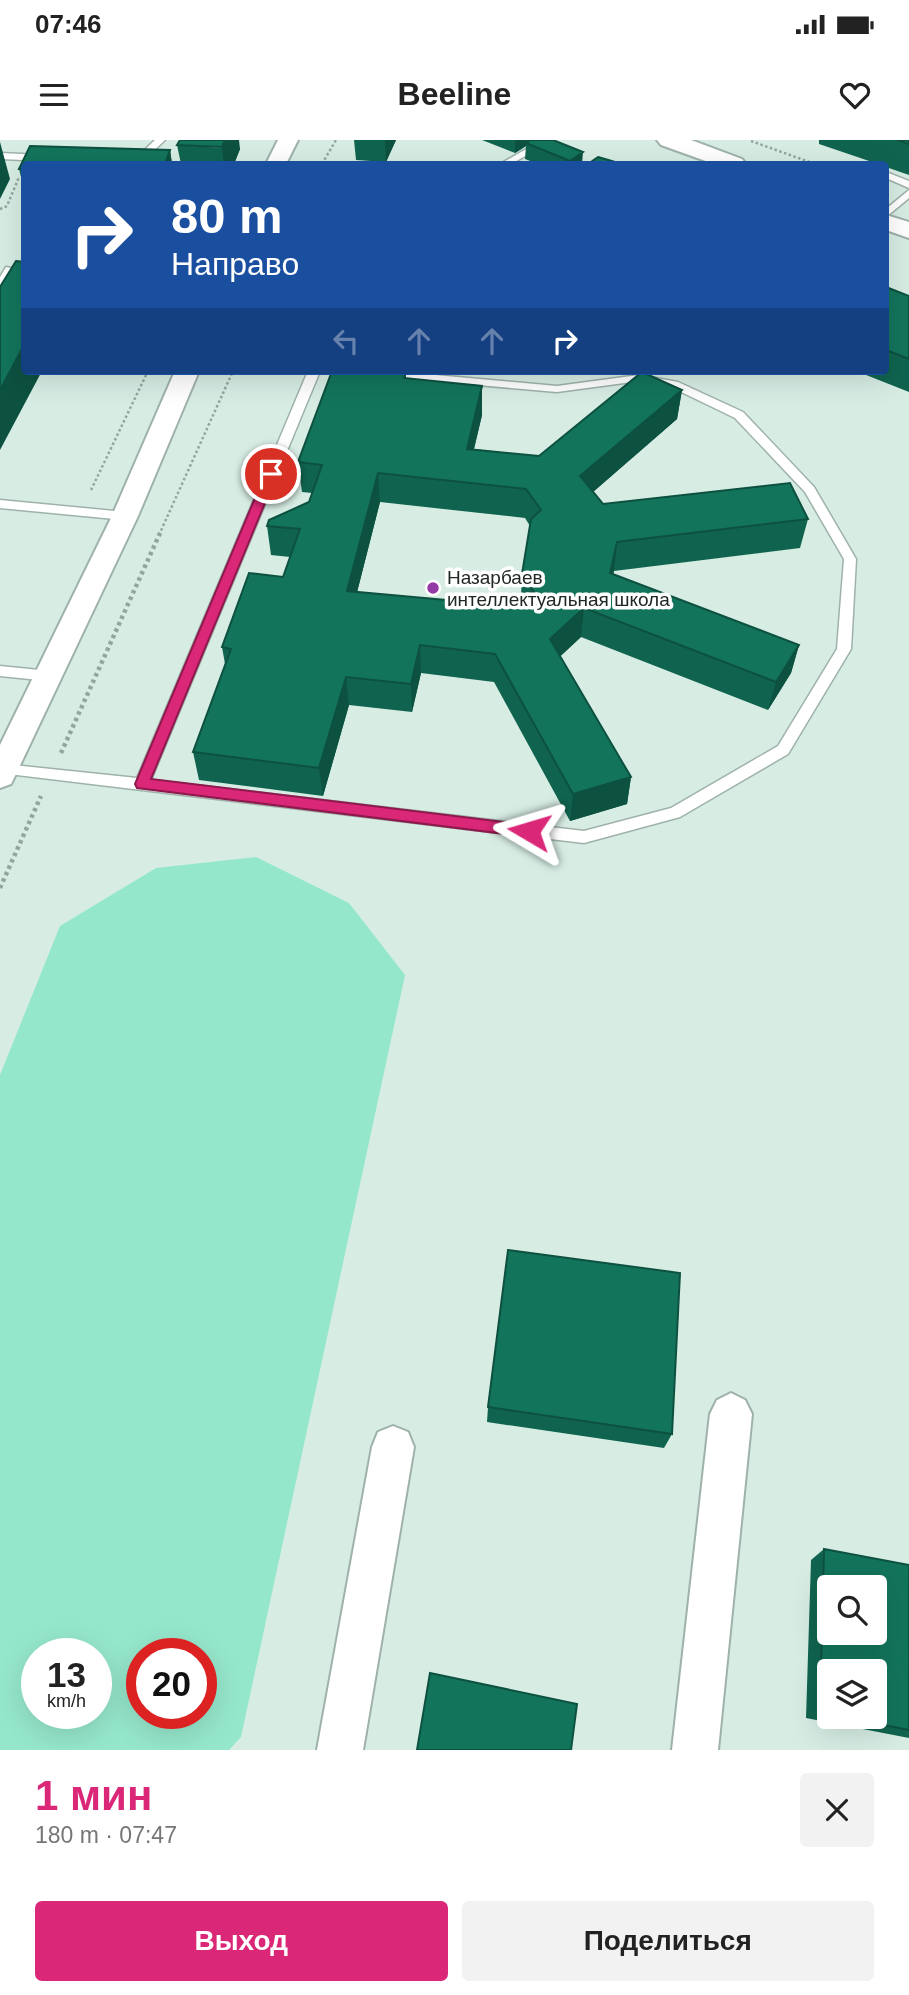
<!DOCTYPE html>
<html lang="ru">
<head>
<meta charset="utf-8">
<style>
  :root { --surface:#fff; --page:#f2f2f2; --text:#222; --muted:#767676; --accent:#db2777 }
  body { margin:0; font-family:Arial,sans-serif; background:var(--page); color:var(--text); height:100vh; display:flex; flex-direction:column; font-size:26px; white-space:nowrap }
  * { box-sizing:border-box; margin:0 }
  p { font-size:23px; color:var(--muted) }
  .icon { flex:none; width:38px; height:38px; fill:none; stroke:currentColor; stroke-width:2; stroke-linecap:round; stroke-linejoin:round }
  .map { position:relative; height:1610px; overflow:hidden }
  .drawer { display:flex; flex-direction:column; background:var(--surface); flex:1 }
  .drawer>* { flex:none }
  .banner { position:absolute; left:21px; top:21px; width:868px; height:214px; border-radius:7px; box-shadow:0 7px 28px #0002; background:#1a4fa0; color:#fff; overflow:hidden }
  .controls { position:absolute; left:817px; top:1435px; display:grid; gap:14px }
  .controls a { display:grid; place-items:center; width:70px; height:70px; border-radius:7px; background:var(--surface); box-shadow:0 7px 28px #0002; font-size:35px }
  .speed { position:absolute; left:21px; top:1498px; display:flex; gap:14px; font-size:35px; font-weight:700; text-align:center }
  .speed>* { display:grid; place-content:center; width:91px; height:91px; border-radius:50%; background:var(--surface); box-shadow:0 7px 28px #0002; line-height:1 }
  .speed small { font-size:18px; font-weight:400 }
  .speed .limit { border:10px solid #d22; background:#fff; color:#111 }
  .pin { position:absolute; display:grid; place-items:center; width:60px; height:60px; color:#fff; margin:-30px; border:4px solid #fff; border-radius:50%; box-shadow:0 2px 7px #0007 }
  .me { position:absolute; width:77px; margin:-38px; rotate:277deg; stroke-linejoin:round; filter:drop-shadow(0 0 5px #0008) }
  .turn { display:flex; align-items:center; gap:24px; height:147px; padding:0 35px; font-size:32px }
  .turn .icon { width:91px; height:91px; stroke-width:2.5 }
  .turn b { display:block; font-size:49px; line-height:60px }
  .lanes { display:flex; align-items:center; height:66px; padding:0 35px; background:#0003; justify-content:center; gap:35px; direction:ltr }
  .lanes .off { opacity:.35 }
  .round { display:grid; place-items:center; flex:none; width:74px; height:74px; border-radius:7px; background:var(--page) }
  .summary { display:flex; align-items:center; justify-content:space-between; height:119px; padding:0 35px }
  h1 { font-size:42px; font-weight:700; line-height:52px; color:var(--accent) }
  .cta { display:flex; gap:14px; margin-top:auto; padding:14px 35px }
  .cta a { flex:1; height:80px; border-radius:7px; background:var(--accent); color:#fff; font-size:28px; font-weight:700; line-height:80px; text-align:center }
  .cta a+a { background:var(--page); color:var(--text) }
  .status { display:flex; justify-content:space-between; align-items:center; height:49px; padding:0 35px; background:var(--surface); direction:ltr }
  .status svg { height:19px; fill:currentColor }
  header { display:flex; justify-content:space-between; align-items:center; height:91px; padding:0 35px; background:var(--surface); font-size:32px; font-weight:700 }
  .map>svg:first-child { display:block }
  .green { fill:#95e7cb; fill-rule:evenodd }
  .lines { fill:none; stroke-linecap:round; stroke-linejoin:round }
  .lane-casing { stroke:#9eb2aa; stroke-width:3 }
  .street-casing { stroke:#9eb2aa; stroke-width:4 }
  .secondary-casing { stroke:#9eb2aa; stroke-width:4 }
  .path-far1 { stroke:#94a59e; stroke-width:2.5; stroke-dasharray:2.5 2.5; stroke-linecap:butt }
  .path { stroke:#94a59e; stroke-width:4.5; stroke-dasharray:3.5 3.5; stroke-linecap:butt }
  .lane { fill:#fff; fill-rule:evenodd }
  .street { fill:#fff; fill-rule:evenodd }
  .secondary { fill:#fff; fill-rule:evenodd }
  .wall { fill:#10644f; fill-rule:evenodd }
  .shaded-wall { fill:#0d5140 }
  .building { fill:#13745c; stroke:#0d5140; stroke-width:2; fill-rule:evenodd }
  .route { fill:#db2777; stroke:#8e194d; stroke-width:2 }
  .poi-dot { fill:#943aa6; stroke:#fff; stroke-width:2.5 }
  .labels { text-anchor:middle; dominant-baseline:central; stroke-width:7; stroke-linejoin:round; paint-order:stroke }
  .poi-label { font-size:19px; fill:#202825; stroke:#fff; text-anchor:start }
</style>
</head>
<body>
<div class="status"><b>07:46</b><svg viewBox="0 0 49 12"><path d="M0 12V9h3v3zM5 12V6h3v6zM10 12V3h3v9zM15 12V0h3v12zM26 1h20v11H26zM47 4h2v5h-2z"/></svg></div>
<header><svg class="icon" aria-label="menu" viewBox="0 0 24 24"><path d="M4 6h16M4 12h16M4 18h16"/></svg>Beeline<svg class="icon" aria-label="heart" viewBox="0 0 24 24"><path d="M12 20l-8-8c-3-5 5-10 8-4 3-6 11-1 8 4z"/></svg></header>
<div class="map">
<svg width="909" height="1610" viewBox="0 0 909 1610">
  <rect width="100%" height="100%" fill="#d7ede4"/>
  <path class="green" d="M256 717 349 763 405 835 241 1597 229 1610H0V935L60 786 156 728ZM37 1514H96V1573H37ZM142 1514H201V1573H142Z"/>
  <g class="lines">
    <defs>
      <path id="lane" d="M155 0H165L140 24H134V20Z
        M542 0H554L511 24H500Z
        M0 13 45 15 50 18 45 21 0 19Z
        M886 32 909 41V48L886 38Z
        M909 50V58L886 77V69Z
        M6 127 15 129 4 147 0 148V137Z
        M308 231H320L151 640 584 691 671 668 778 606 837 509 844 419 805 352 735 278 671 247 639 241 557 252 352 234 346 231H391L557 246 639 235 678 242 743 272 814 347 856 419 851 509 788 614 680 677 584 703 0 633V625L3 624 137 638Z
        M0 360 125 372 131 376 125 380 0 368Z
        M0 526 49 531 56 536 49 541 0 536Z"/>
      <path id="street" d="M278 0H298L286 24H266Z
        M175 231H199L138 376 15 636 11 644 0 648V605L112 376Z
        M731 1253 745 1260 752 1274 718 1610H672L710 1274 717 1260Z
        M393 1286 408 1292 414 1307 363 1610H317L372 1307 378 1292Z"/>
      <path id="secondary" d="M657 0H691L742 19 746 24H714L661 5Z
        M886 75 909 82V98L886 90Z"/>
    </defs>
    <use href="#lane" class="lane-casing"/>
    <use href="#street" class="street-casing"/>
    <use href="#secondary" class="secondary-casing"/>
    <path class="path-far1" d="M751 1 815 24
      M322 24 336 0
      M0 69 7 66 19 37
      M91 350 148 231
      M159 395 233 231"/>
    <path class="path" d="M61 613 160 393
      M0 748 41 656"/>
    <use href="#lane" class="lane"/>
    <use href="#street" class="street"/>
    <use href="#secondary" class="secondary"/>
  </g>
  <path class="wall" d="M354 0H396L386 22 356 20Z
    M482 0H553L582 24H538L525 19 526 6 515 13Z
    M819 0H909V35L886 27V24H878L819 4Z
    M177 5 240 9 234 24H181Z
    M30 6 170 10 172 24H24V49L19 29Z
    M886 147 909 156V252L856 231H886Z
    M406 231V239L482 246V275L474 309 539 316 682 250 677 279 593 352 603 364 808 379 800 408 614 431 613 434 799 505 791 533 768 570 581 497 560 516 631 637 627 664 570 681 494 542 421 533 412 572 349 565 323 656 199 640 193 612 225 524 222 507 283 437 290 417 271 415 267 386 309 362 312 353 302 352 298 322ZM380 362 525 378 530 386 522 434 521 456 491 464 357 452Z
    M488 1267 672 1294 664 1308 487 1282Z
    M824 1409 909 1425V1598L806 1578 811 1420ZM830 1531 875 1577H830Z"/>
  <path class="shaded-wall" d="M225 0H239L240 9 234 24H224L222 7Z
    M385 0H396L386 22Z
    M515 0H532L526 3V6L515 13Z
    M0 2 10 39 0 59Z
    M170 10 172 24H165Z
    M583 12 582 24H570V21Z
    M24 205V231H42L0 310V250Z
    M482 246V275L467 338V309Z
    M682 250 677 279 578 365 580 336Z
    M378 333 380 362 350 480 347 451Z
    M617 402 614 431 607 462 610 433Z
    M584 468 581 497 548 528 550 499Z
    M420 505 421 533 412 572 411 544Z
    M799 505 791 533 768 570 776 542Z
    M346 537 349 565 323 656 319 628Z
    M631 637 627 664 570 681 573 654Z"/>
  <path class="building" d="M180 0H225L222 7 177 5Z
    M531 0H553L583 12 570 21 526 3Z
    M897 0H909V4Z
    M30 6 170 10 165 24H24V29H19Z
    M598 17 622 24H588Z
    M16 121 24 122V205L0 250V147Z
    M886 147 909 156V219L886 210Z
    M332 231H406L404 238 482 246 467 309 539 316 642 232 682 250 580 336 603 364 790 343 808 379 617 402 610 433 799 505 776 542 584 468 550 499 631 637 573 654 495 514 420 505 411 544 346 537 319 628 193 612 231 509 222 507 249 433 283 437 300 389 267 386 269 380 309 362 322 325 298 322ZM378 333 526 349 541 370 531 379 522 434 534 452 491 464 347 451Z
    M508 1110 680 1133 672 1294 488 1267Z
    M824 1409 909 1425V1590L843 1577H875V1531H830V1574L820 1572ZM830 1447H875V1493H830Z
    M430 1533 577 1564 571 1610H417Z"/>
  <path class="route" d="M271 330 277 334 151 639 529 685 537 691 534 695 529 697 137 648 135 644 265 334Z"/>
  <circle class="poi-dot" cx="433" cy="448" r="7"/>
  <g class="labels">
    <g class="poi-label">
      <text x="447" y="437">Назарбаев<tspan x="447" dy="22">интеллектуальная школа</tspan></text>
    </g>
  </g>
</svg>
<div class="controls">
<a><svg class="icon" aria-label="search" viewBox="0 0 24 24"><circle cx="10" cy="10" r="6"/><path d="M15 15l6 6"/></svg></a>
<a><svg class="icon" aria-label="layers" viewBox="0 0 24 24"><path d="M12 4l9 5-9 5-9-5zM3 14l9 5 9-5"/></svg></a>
</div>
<div class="speed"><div>13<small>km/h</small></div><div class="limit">20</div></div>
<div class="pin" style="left:271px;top:334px;background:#d93025"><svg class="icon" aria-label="arrive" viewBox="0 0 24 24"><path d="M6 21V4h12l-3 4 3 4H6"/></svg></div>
<svg class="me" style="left:529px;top:691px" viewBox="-20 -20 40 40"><path d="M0-17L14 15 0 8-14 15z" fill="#db2777" stroke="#fff" stroke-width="4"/></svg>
<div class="banner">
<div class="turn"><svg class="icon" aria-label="right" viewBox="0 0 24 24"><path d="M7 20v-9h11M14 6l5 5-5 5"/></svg><div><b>80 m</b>Направо</div></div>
<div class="lanes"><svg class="icon off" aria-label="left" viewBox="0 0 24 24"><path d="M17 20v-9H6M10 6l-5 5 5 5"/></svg><svg class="icon off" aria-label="ahead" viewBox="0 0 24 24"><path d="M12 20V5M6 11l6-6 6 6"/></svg><svg class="icon off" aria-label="ahead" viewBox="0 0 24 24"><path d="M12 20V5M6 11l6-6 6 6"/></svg><svg class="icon" aria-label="right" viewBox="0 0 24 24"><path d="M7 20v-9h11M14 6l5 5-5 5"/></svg></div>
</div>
</div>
<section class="drawer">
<div class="summary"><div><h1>1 мин</h1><p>180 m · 07:47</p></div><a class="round"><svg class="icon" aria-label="close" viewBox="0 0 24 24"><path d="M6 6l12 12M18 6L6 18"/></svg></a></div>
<div class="cta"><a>Выход</a><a>Поделиться</a></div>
</section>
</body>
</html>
